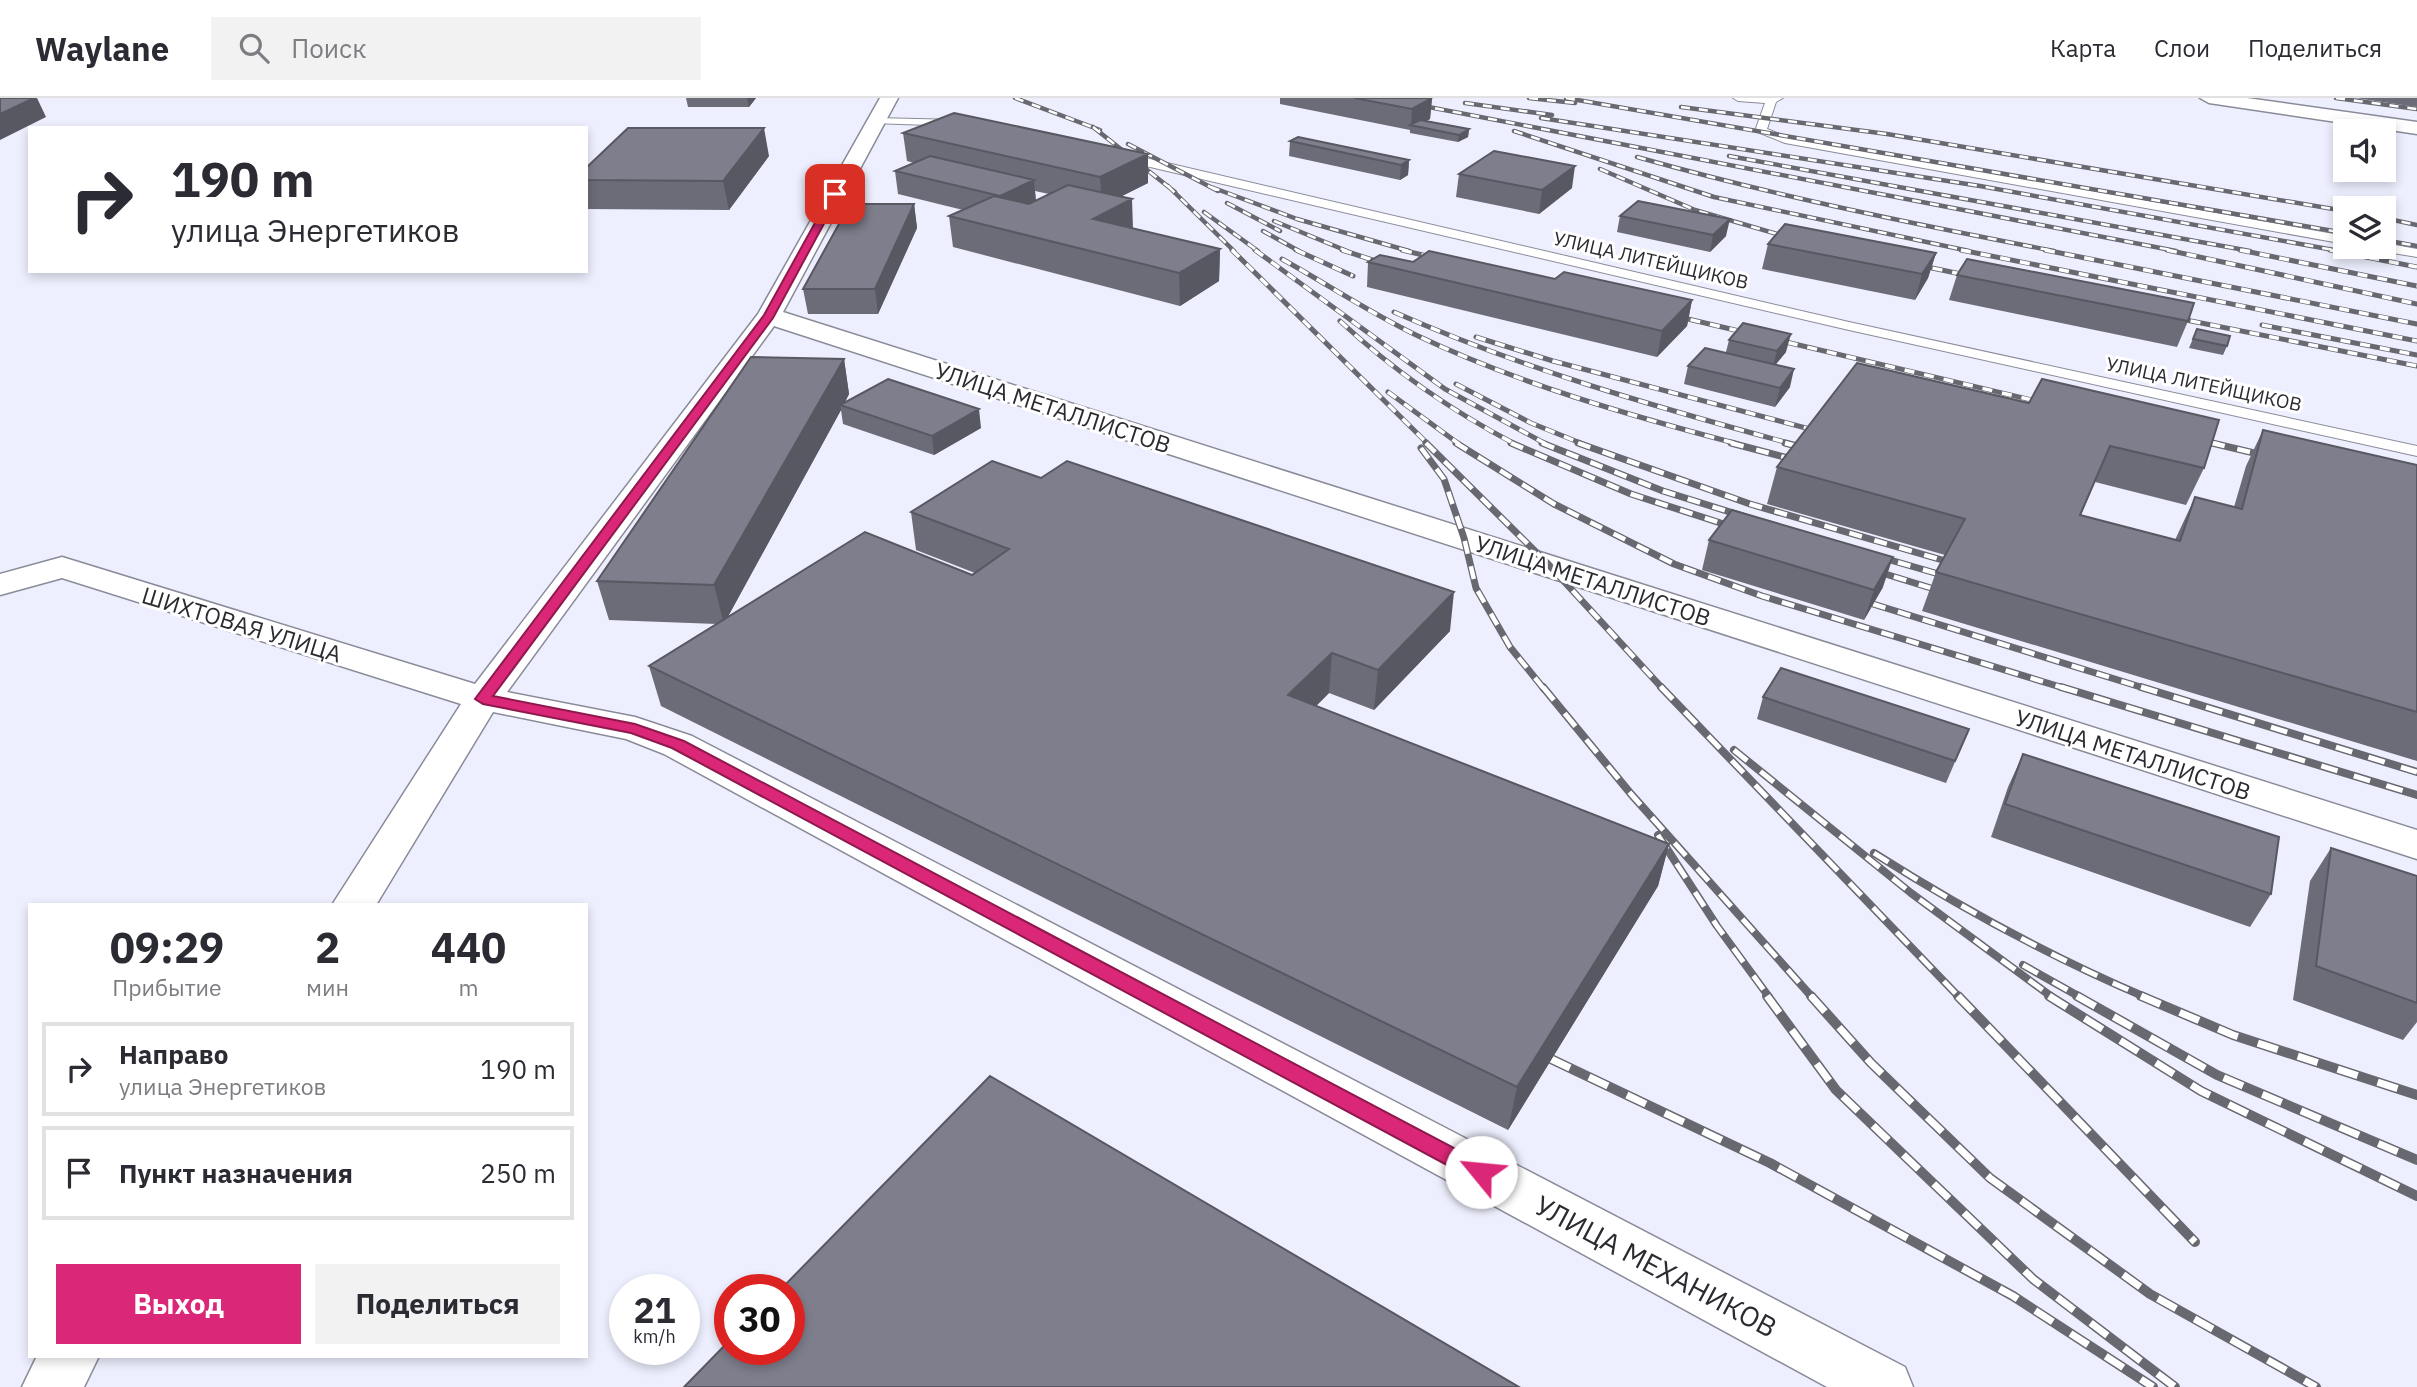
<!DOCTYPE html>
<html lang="ru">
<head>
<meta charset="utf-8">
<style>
  :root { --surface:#fff; --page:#f2f2f3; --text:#2b2b33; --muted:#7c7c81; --line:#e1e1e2; --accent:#db2777 }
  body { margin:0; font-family:"IBM Plex Sans",sans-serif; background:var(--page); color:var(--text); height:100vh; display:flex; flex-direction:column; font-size:26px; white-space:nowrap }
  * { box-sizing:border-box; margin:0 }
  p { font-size:23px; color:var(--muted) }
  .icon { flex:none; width:38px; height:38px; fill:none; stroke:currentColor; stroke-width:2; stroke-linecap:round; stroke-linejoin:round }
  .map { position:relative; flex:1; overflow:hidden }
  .panel { position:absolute; left:28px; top:805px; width:560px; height:455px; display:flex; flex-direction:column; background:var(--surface); border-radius:0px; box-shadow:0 4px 10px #0003 }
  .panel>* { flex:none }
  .guide { position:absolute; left:28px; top:28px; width:560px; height:147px; border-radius:0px; box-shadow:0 4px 10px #0003; background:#fff; color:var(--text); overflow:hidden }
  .controls { position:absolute; left:2333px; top:21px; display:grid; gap:14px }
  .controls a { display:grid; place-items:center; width:63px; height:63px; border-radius:0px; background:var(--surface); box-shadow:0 4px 10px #0003; font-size:35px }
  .speed { position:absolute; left:609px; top:1176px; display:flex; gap:14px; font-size:35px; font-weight:700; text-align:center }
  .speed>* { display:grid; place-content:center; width:91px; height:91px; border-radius:50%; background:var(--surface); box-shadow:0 4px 10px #0003; line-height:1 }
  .speed small { font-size:18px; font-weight:400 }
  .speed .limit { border:10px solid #d22; background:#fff; color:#111 }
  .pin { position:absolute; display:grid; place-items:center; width:60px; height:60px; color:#fff; margin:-30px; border-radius:14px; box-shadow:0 4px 10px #0006 }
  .me { position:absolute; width:77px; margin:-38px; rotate:298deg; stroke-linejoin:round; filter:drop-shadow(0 0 5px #0008) }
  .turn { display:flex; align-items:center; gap:24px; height:147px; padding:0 28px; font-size:32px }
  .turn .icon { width:91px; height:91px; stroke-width:2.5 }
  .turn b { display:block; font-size:49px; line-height:60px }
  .eta { display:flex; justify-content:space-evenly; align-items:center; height:119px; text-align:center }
  .eta b { font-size:42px; font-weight:700; line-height:49px }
  .action { display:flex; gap:14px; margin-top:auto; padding:14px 28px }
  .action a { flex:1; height:80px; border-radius:0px; background:var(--accent); color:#fff; font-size:28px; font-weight:700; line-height:80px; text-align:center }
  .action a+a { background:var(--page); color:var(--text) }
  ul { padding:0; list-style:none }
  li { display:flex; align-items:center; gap:21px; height:94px; margin:0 14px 10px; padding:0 14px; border:4px solid var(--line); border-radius:0px }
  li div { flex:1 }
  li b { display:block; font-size:26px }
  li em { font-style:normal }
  header { display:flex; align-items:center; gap:42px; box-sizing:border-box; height:98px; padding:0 35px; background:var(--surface); border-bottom:2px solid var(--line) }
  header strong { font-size:33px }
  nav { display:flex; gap:38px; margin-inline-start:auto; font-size:24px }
  .search { width:490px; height:63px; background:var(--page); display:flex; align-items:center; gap:18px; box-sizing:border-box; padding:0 24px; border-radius:0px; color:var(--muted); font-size:26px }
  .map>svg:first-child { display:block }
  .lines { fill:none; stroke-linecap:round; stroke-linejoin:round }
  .lane-casing { stroke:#8a8b99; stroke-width:2 }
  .street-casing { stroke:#8a8b99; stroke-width:3 }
  .lane { fill:#fff; fill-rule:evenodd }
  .street { fill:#fff; fill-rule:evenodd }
  .rail-far4-casing { stroke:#686871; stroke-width:4.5 }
  .rail-far3-casing { stroke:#686871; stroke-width:5 }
  .rail-far2-casing { stroke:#686871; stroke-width:7 }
  .rail-far1-casing { stroke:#686871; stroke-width:8 }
  .rail-casing { stroke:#686871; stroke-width:10 }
  .rail-far4 { stroke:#fff; stroke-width:2.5; stroke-dasharray:9; stroke-linecap:butt }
  .rail-far3 { stroke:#fff; stroke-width:3.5; stroke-dasharray:10; stroke-linecap:butt }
  .rail-far2 { stroke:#fff; stroke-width:4.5; stroke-dasharray:13; stroke-linecap:butt }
  .rail-far1 { stroke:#fff; stroke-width:5; stroke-dasharray:17; stroke-linecap:butt }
  .rail { stroke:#fff; stroke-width:7; stroke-dasharray:21; stroke-linecap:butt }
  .wall { fill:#6c6c78; fill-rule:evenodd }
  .shaded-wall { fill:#585862 }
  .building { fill:#7e7e8c; stroke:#585862; stroke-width:2 }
  .route { fill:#db2777; stroke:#8e194d; stroke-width:2 }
  .labels { text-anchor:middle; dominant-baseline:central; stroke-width:6; stroke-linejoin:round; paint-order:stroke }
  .far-street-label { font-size:19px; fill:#2a2a30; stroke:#fff }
  .street-label { font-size:23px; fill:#2a2a30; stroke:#fff }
  .near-street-label { font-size:28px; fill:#2a2a30; stroke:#fff }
</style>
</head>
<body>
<header>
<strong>Waylane</strong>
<div class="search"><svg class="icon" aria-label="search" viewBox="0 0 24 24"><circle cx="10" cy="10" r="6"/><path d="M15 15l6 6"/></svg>Поиск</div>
<nav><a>Карта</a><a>Слои</a><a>Поделиться</a></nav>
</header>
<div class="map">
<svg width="2417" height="1289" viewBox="0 0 2417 1289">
  <rect width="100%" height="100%" fill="#eeeffe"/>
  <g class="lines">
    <defs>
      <path id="lane" d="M1733 0H1783L1776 4 1767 31 1788 39 2345 138V146L1785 45 1755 33 1765 5 1738 3Z
        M875 20 960 22 966 25 960 28 871 25 869 23Z
        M1120 54 1849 224 2417 348V358L1849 232 1116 61V55Z
        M2384 145 2417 151V159L2381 153 2374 149H2384Z"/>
      <path id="street" d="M880 0H898L783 214 2417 732V761L774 228 507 594 635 619 692 638 1905 1269 1913 1289H1827L664 656 626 641 493 614 376 807H332L461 606 62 480 0 497V476L62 459 475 586 758 216Z
        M2200 0H2247L2417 24V36L2209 5Z
        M37 1258H99L84 1289H22Z"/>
    </defs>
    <use href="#lane" class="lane-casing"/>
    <use href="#street" class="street-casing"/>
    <use href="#lane" class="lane"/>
    <use href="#street" class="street"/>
    <defs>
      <path id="rail-far4" d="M1015 0 1100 32
        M1382 0 2176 153
        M1529 0 1575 5
        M1566 0 2345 135
        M2336 0 2417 11
        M1465 5 1552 17
        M1681 9 1887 36 2345 113
        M1541 20 1980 88 2339 153
        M1093 29 1175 94
        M1514 33 1714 99 1969 153
        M1128 46 1218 93
        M1729 58 2250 153
        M1637 59C1775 98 1914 126 2054 153
        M1600 71 1695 112 1794 141
        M1168 88 1234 153
        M1211 89 1297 121 1409 153
        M1227 105 1280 133
        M1204 114 1258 153
        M2384 120 2417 127
        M1274 123 1347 153
        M1263 133 1299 153
        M2384 142 2417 148"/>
      <path id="rail-far3" d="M1232 152 1428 346
        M1255 152 1445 291 1546 346
        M1296 152 1353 178
        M1342 152 1391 168
        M1402 152 1443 162
        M1961 152 2417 243
        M2045 152 2417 226
        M2167 152 2417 206
        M2240 152 2417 188
        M2330 152 2417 169
        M1282 161C1327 186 1370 215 1416 237 1519 286 1628 317 1738 346
        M1913 166 1975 179
        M1394 214C1523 271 1656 309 1792 346
        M1671 217 2049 306
        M2171 219 2417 268
        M1340 223C1394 273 1450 312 1515 346
        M2262 227 2417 257
        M1476 239 1553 263 1821 334
        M1456 286 1531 325 1583 346
        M1388 294 1459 346
        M2192 340 2219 346"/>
      <path id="rail-far2" d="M1426 345 1549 467 1663 591
        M1456 345 1554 406 1674 466 1762 498 2067 591
        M1511 345 1631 396 1739 431
        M1542 345 1663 393 1749 420
        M1578 345 1750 406 1949 464
        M1731 345 1799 363
        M1785 345 1808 351
        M2212 345 2271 359
        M1421 350 1444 381 1464 440 1476 490 1510 549 1544 591
        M1873 457 1942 477
        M1869 471 1934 491
        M1873 506 2147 591"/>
      <path id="rail-far1" d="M1543 589 1631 696 1812 899
        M1661 589 1959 899
        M2061 589 2417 697
        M2141 589 2417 674
        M1734 652 1911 795 2052 899
        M1658 737 1717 828 1769 899
        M1874 755C1961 810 2051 859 2145 899
        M2023 867 2080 899"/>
      <path id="rail" d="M1767 898 1836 992 2033 1181 2175 1289
        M1811 898 1871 965 1990 1080 2150 1196 2316 1289
        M1958 898 2195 1144
        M2049 898 2201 993 2417 1098
        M2077 898 2217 977 2417 1062
        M2141 898 2233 937 2417 997
        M1551 961 1770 1065 2013 1198 2153 1289"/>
    </defs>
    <use href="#rail-far4" class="rail-far4-casing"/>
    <use href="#rail-far3" class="rail-far3-casing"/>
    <use href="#rail-far2" class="rail-far2-casing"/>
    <use href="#rail-far1" class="rail-far1-casing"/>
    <use href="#rail" class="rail-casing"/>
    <use href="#rail-far4" class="rail-far4"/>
    <use href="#rail-far3" class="rail-far3"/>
    <use href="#rail-far2" class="rail-far2"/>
    <use href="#rail-far1" class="rail-far1"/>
    <use href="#rail" class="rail"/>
  </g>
  <path class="wall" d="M686 0H756L749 9H688Z
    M1280 0H1432L1430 21 1426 23 1469 31 1468 39 1458 44 1410 35V32L1280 6Z
    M2355 0H2417V9Z
    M903 35 1148 56V85L1120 99 1133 131 1220 151 1219 183 1180 208 953 149 949 118 963 112 898 96 895 73 914 65 907 63ZM1035 93 1049 96 1036 103Z
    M1290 43 1409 62 1408 77 1400 82 1289 58Z
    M769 58 729 112 586 111V70Z
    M1459 76 1572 90 1539 116 1456 99Z
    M914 106 917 130 878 216H808L803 191Z
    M1620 118 1726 138 1710 154 1617 134Z
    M1768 146 1936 155 1928 180 1915 202 1762 171Z
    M1368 164H1413L1555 181 1692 202 1687 228 1657 259 1367 189Z
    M1957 177 2188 223 2177 249 1949 202Z
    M2197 231 2227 248 2223 257 2189 250Z
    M1729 242 1786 254 1776 266 1790 289 1775 309 1684 286 1688 268 1726 254Z
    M844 261 849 296 845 304 981 330 934 357 843 326 841 312 727 520 972 477 975 475 916 452 911 414 1450 533 1374 612 1329 595 1316 608 1669 746 1658 788 1508 1032 661 608 649 568 717 526 609 522 597 483Z
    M1857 265 2204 370 2186 407 2095 384 2081 417 2175 442 2195 399 2234 409 2246 368 2263 332 2417 367V663L1922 513 1936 474 1945 457 1767 406 1777 369Z
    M1709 442 1883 489 1864 522 1702 472Z
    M1763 599 1969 631 1946 685 1757 621Z
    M2023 656 2271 796 2250 829 1991 739 2008 689Z
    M2331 750 2417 778V924L2403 942 2293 902 2310 783Z"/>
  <path class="shaded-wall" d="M34 0H37L46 19 0 42V16Z
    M747 0H756L749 9Z
    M1432 0 1430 21 1416 29 1411 27 1412 11Z
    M764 30 769 58 729 112 723 83Z
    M1469 31 1468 39 1458 44 1459 37Z
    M1148 56V85L1102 108 1100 79Z
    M1409 62 1408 77 1400 82 1401 67Z
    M1575 68 1572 90 1539 116 1542 92Z
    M1034 82 1036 105 1002 121 1000 98Z
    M1132 101 1133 131 1093 121Z
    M914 106 917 130 878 216 875 191Z
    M1730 121 1726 138 1710 154 1713 137Z
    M1220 151 1219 183 1180 208 1179 175Z
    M1936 155 1928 180 1915 202 1922 176Z
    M1692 202 1687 228 1657 259 1662 233Z
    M1791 236 1786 254 1772 271 1777 253Z
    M844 261 849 296 843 308 840 307 841 312 724 526 714 487Z
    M1794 271 1790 289 1775 309 1780 290Z
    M979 311 981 330 934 357 932 338Z
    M1893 459 1883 489 1864 522 1874 492Z
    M1454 494 1450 533 1374 612 1378 572Z
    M1332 555 1329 595 1286 638 1288 597Z
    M1669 746 1658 788 1508 1032 1517 989Z"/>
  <path class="building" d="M0 0H34L0 16Z
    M1354 0H1432L1412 11Z
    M954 15 1148 56 1100 79 903 35Z
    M1420 22 1469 31 1459 37 1410 27Z
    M628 30H764L723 83 586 82V70Z
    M1298 39 1409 62 1401 67 1290 43Z
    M1494 53 1575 68 1542 92 1459 76Z
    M930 58 1034 82 1000 98 895 73Z
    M1068 87 1132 101 1093 121 1220 151 1179 175 949 118 994 98 1029 106Z
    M1638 103 1730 121 1713 137 1620 118Z
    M850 106H914L875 191H803Z
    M1785 126 1936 155 1922 176 1768 146Z
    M1429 153 1555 181 1564 174 1692 202 1662 233 1368 164 1380 157 1413 164Z
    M1967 161 2194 205 2188 223 1957 177Z
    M1743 225 1791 236 1777 253 1729 242Z
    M2197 231 2230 238 2227 248 2193 241Z
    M1705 250 1794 271 1780 290 1688 268Z
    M751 259 844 261 714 487 597 483Z
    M1857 265 2029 305 2042 281 2219 322 2204 370 2110 348 2080 417 2180 443 2195 399 2242 411 2263 332 2417 367V614L1936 474 1965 421 1777 369Z
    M888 281 979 311 932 338 840 307Z
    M992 363 1041 380 1067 363 1454 494 1378 572 1332 555 1288 597 1669 746 1517 989 649 568 865 434 972 477 1009 451 911 414Z
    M1732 412 1893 459 1874 492 1709 442Z
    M1781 570 1969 631 1955 663 1763 599Z
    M2023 656 2279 739 2271 796 2005 706Z
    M2331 750 2417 778V905L2316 868Z
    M990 978 1519 1289H684L730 1242V1251H789V1192H780Z"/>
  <path class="route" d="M835 93 840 96 773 220 493 598 635 626 684 643 1488 1068 1492 1074 1488 1081 1481 1084 1473 1081 672 650 631 635 483 606 475 601 764 217 831 96Z"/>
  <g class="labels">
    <g class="far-street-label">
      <text transform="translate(1651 162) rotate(13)">УЛИЦА ЛИТЕЙЩИКОВ</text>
      <text transform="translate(2204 286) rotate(12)">УЛИЦА ЛИТЕЙЩИКОВ</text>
    </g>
    <g class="street-label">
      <text transform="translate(1053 309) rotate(18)">УЛИЦА МЕТАЛЛИСТОВ</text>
      <text transform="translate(1593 482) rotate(18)">УЛИЦА МЕТАЛЛИСТОВ</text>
      <text transform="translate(242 526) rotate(17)">ШИХТОВАЯ УЛИЦА</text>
      <text transform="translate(2133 656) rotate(18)">УЛИЦА МЕТАЛЛИСТОВ</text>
    </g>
    <g class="near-street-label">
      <text transform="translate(1656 1168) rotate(28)">УЛИЦА МЕХАНИКОВ</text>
    </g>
  </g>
</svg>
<div class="controls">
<a><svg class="icon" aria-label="sound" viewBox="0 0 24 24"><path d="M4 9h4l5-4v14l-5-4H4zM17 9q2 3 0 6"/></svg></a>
<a><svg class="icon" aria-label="layers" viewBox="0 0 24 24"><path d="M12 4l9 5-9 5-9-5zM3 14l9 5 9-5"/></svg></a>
</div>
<div class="speed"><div>21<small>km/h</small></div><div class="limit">30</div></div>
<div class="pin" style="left:835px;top:96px;background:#d93025"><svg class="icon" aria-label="arrive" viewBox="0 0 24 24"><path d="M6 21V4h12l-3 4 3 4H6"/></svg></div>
<svg class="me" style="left:1481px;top:1074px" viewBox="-20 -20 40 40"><circle r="19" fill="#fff"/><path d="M0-13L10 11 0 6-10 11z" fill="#db2777"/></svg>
<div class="guide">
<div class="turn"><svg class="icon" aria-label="right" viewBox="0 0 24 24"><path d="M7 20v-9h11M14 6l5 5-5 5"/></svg><div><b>190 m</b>улица Энергетиков</div></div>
</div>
<section class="panel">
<div class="eta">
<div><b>09:29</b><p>Прибытие</p></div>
<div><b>2</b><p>мин</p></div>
<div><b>440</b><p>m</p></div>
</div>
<ul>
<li><svg class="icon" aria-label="right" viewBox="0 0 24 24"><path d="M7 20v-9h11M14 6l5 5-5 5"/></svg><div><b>Направо</b><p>улица Энергетиков</p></div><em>190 m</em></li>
<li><svg class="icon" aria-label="arrive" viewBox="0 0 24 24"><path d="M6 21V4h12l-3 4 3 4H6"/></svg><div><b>Пункт назначения</b></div><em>250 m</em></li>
</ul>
<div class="action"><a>Выход</a><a>Поделиться</a></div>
</section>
</div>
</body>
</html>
